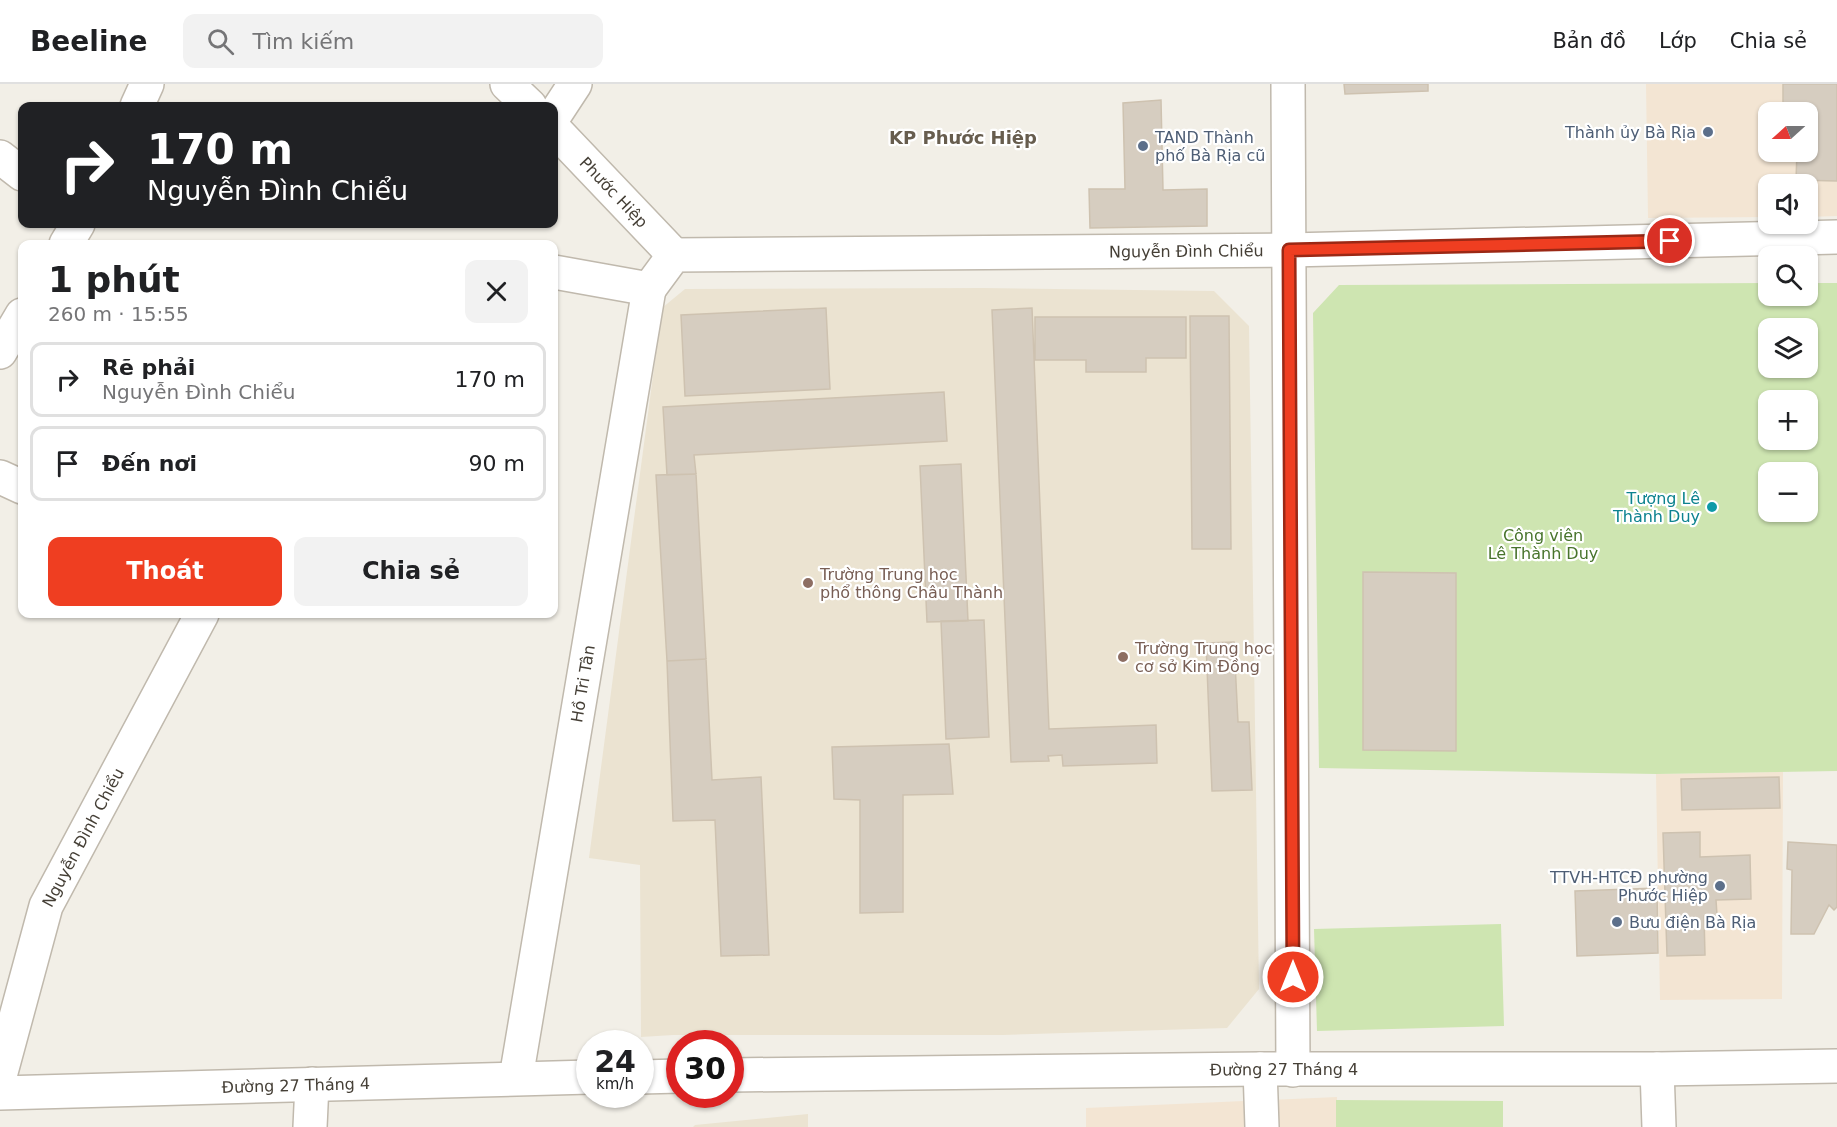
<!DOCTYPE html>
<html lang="vi">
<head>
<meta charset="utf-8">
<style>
  :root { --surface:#fff; --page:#f2f2f2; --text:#202124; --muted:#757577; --line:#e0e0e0; --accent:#ef3e21 }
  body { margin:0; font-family:"DejaVu Sans",sans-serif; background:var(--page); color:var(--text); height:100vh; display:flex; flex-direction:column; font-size:22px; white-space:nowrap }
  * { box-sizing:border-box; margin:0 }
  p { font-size:20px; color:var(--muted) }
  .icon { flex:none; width:33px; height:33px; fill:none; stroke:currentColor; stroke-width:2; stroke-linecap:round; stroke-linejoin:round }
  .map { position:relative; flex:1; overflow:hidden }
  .sheet { position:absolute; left:18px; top:156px; width:540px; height:378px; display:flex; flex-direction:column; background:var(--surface); border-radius:12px; box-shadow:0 2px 4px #0004 }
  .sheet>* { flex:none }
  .top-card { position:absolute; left:18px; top:18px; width:540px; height:126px; border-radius:12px; box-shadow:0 2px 4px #0004; background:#202124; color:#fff; overflow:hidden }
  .needle { width:39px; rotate:249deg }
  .tools { position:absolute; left:1758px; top:18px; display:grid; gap:12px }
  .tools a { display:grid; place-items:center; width:60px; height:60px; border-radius:12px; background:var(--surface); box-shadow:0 2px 4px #0004; font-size:30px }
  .speed { position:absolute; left:576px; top:946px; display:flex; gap:12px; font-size:30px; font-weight:700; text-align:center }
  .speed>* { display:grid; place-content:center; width:78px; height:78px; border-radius:50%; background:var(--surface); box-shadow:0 2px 4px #0004; line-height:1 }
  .speed small { font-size:15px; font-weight:400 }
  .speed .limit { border:9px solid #d22; background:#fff; color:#111 }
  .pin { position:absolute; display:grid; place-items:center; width:51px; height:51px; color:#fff; margin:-26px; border:3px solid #fff; border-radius:50%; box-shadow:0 2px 6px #0007 }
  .me { position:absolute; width:66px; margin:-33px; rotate:0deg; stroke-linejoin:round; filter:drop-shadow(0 0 4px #0008) }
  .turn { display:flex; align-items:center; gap:21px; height:126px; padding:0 30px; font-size:27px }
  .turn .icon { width:78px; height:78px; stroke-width:2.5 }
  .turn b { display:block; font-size:42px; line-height:51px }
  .round { display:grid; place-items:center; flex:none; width:63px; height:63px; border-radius:12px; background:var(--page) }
  .overview { display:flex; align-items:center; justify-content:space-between; height:102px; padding:0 30px }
  h1 { font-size:36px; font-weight:800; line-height:45px }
  .primary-button { display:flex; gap:12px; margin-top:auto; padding:12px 30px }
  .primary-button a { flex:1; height:69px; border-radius:12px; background:var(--accent); color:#fff; font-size:24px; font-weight:800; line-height:69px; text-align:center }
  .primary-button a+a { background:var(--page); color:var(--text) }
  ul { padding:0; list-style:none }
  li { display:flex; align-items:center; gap:18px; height:75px; margin:0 12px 9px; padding:0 18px; border:3px solid var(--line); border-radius:12px }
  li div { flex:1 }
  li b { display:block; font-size:22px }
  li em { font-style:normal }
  header { display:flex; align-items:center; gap:36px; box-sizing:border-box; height:84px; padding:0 30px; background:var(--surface); border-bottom:2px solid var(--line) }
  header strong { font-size:28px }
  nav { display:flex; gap:33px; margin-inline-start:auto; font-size:21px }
  .search { width:420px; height:54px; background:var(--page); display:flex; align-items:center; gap:15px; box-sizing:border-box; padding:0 21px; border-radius:12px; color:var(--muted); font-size:22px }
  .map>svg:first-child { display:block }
  .commercial { fill:#f3e5d3; fill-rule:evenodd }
  .education { fill:#ebe3d1 }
  .green { fill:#cee5b1; fill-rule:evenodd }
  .building { fill:#d6cdc0; stroke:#cec2b0; stroke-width:1.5 }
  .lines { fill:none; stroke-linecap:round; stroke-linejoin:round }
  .minor-casing { stroke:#c0b9ad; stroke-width:36 }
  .minor { stroke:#fff; stroke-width:33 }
  .route-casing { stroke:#9b2815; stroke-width:15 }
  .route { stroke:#ef3e21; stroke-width:10 }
  .service-dot { fill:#5c6f8a; stroke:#fff; stroke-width:2 }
  .culture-dot { fill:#0f9aa8; stroke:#fff; stroke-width:2 }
  .education-dot { fill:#8d6e63; stroke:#fff; stroke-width:2 }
  .labels { text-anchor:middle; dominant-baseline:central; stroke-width:4.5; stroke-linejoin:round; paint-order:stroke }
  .service-label { font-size:16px; fill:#4e5e75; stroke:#fff; text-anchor:end }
  .street-label { font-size:16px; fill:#453f36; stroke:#fff }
  .culture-label { font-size:16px; fill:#0d838f; stroke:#fff; text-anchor:end }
  .park-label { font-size:16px; fill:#48742c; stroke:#fff }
  .education-label { font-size:16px; fill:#785e54; stroke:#fff; text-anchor:start }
  .neighbourhood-label { font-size:18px; font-weight:bold; fill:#675d4e; stroke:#fff }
</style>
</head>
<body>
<header>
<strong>Beeline</strong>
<div class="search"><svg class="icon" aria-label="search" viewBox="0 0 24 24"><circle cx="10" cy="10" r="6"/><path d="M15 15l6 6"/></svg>Tìm kiếm</div>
<nav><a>Bản đồ</a><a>Lớp</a><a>Chia sẻ</a></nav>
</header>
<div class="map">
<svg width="1837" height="1043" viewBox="0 0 1837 1043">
  <rect width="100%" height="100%" fill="#f2efe7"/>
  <path class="commercial" d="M1646 0H1837V132L1808 133V100H1768V133L1648 134ZM1768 28H1808V68H1768Z
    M1783 688 1782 915 1660 916 1656 690Z
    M1337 1013V1043H1086V1024Z"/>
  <path class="education" d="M983 204 1214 207 1249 242 1259 905 1227 944 1003 951H673L641 953 640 781 589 774 662 224 685 205Z
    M808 1030V1043H693L695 1041Z"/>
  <path class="green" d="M1768 199V212H1808V199H1837V687L1656 690 1319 684 1313 229 1339 201ZM1768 244H1808V284H1768ZM1768 316H1808V356H1768ZM1768 388H1808V428H1768Z
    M1501 840 1504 942 1317 947 1314 845Z
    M1336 1016 1503 1017V1043H1336Z"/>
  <path class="building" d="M1344 0H1428V7L1345 10Z
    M1783 0H1837V97L1796 96 1797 68H1808V28H1783Z
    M1161 16 1163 106 1207 105V142L1090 144 1089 105H1125L1123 19Z
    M826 224 830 305 685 312 681 231Z
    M1032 224 1049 645 1156 641 1157 679 1063 682 1062 671 1048 672 1049 677 1011 678 992 226Z
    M1190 232H1229L1231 465H1192Z
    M1035 233H1186V274H1146V288H1086V276H1035Z
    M944 308 947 357 694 371 696 390 667 391 663 323Z
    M961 380 968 537 927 538 920 382Z
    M696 390 706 575 667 577 656 391Z
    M1363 488 1456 489V667L1363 666Z
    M984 536 989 653 946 655 941 537Z
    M1234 558 1238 638H1249L1252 706 1212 707 1206 559Z
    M706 575 712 696 761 693 769 871 721 872 715 736 673 737 667 577Z
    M949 660 953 710 903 711V828L860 829V716L834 715 832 663Z
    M1779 693 1780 724 1682 726 1681 695Z
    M1700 748V773L1750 771 1751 815 1716 816 1717 831 1704 832 1705 871 1667 872 1663 749Z
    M1788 758 1837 761V823L1834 826 1829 821 1814 850H1791L1792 786 1787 785Z
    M1657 804 1658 869 1577 872 1575 807Z"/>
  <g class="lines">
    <defs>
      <g id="minor">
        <path d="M507 0 530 22"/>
        <path d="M1288 0 1293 986"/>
        <path d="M137 22 147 0"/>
        <path d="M554 32 575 0"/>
        <path id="s1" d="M554 45 674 171"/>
        <path d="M0 73 22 90"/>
        <path d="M66 160 78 140"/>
        <path id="s2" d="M554 188 649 205 674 171 1289 166 1837 153"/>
        <path d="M0 268 22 231"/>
        <path d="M0 393 22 403"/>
        <path d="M1260 985 1262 1043"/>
        <path d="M1657 985 1659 1043"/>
        <path id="s3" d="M730 991 1260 985H1657L1837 982"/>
        <path id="s4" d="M0 992 46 822 202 530"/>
        <path d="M640 993 680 992"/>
        <path id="s5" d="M516 994 649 205"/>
        <path id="s6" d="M0 1009 590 993"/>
        <path d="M310 1043 312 1000"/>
      </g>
    </defs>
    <use href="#minor" class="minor-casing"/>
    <use href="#minor" class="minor"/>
  </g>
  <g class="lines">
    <defs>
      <path id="route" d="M1293 893 1289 166 1670 157"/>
    </defs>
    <use href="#route" class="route-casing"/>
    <use href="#route" class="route"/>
  </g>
  <g class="service-dot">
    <circle cx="1708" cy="48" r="6"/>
    <circle cx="1143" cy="62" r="6"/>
    <circle cx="1720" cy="802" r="6"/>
    <circle cx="1617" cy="838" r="6"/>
  </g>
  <circle class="culture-dot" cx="1712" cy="423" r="6"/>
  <g class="education-dot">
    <circle cx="808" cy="499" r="6"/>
    <circle cx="1123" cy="573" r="6"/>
  </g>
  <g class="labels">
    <g class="service-label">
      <text x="1696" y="48">Thành ủy Bà Rịa</text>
      <text x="1155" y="53" text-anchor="start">TAND Thành<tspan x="1155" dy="18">phố Bà Rịa cũ</tspan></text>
      <text x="1708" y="793">TTVH-HTCĐ phường<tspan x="1708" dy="18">Phước Hiệp</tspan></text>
      <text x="1629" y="838" text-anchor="start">Bưu điện Bà Rịa</text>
    </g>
    <g class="street-label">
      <text stroke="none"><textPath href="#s1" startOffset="87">Phước Hiệp</textPath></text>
      <text stroke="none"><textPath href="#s2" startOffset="651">Nguyễn Đình Chiểu</textPath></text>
      <text stroke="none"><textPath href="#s5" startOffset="400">Hồ Tri Tân</textPath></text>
      <text stroke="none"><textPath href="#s4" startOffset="254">Nguyễn Đình Chiểu</textPath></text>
      <text stroke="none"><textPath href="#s3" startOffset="554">Đường 27 Tháng 4</textPath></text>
      <text stroke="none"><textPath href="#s6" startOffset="296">Đường 27 Tháng 4</textPath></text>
    </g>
    <g class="culture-label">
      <text x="1700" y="414">Tượng Lê<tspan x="1700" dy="18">Thành Duy</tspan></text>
    </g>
    <g class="park-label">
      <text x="1543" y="451">Công viên<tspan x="1543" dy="18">Lê Thành Duy</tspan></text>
    </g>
    <g class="education-label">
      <text x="820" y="490">Trường Trung học<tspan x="820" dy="18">phổ thông Châu Thành</tspan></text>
      <text x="1135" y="564">Trường Trung học<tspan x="1135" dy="18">cơ sở Kim Đồng</tspan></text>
    </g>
    <g class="neighbourhood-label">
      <text x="963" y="53">KP Phước Hiệp</text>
    </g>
  </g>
</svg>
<div class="tools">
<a><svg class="needle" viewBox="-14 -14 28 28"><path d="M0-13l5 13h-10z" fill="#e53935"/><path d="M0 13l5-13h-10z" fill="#757577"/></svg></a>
<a><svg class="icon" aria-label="sound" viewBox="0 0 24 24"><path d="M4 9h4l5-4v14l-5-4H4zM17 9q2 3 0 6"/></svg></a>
<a><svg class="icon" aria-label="search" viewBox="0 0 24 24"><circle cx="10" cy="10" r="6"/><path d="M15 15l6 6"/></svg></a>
<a><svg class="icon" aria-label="layers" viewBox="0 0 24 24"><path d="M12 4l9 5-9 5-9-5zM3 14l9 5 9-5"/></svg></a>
<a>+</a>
<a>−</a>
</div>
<div class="speed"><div>24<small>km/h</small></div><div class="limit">30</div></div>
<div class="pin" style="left:1670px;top:157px;background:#d93025"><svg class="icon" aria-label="arrive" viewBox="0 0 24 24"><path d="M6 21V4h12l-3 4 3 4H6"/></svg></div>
<svg class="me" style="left:1293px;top:893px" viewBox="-20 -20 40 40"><circle r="17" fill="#ef3e21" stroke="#fff" stroke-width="3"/><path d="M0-11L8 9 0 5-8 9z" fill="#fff"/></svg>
<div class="top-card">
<div class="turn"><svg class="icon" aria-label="right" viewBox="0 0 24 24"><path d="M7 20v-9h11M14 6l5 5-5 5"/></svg><div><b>170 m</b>Nguyễn Đình Chiểu</div></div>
</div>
<section class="sheet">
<div class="overview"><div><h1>1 phút</h1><p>260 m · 15:55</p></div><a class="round"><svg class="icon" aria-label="close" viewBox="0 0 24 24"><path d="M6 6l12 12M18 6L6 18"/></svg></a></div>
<ul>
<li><svg class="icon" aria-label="right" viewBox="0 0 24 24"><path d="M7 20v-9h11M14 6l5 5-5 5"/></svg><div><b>Rẽ phải</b><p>Nguyễn Đình Chiểu</p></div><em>170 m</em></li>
<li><svg class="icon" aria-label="arrive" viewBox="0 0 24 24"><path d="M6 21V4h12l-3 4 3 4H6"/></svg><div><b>Đến nơi</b></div><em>90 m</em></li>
</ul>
<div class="primary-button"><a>Thoát</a><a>Chia sẻ</a></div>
</section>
</div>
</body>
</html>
